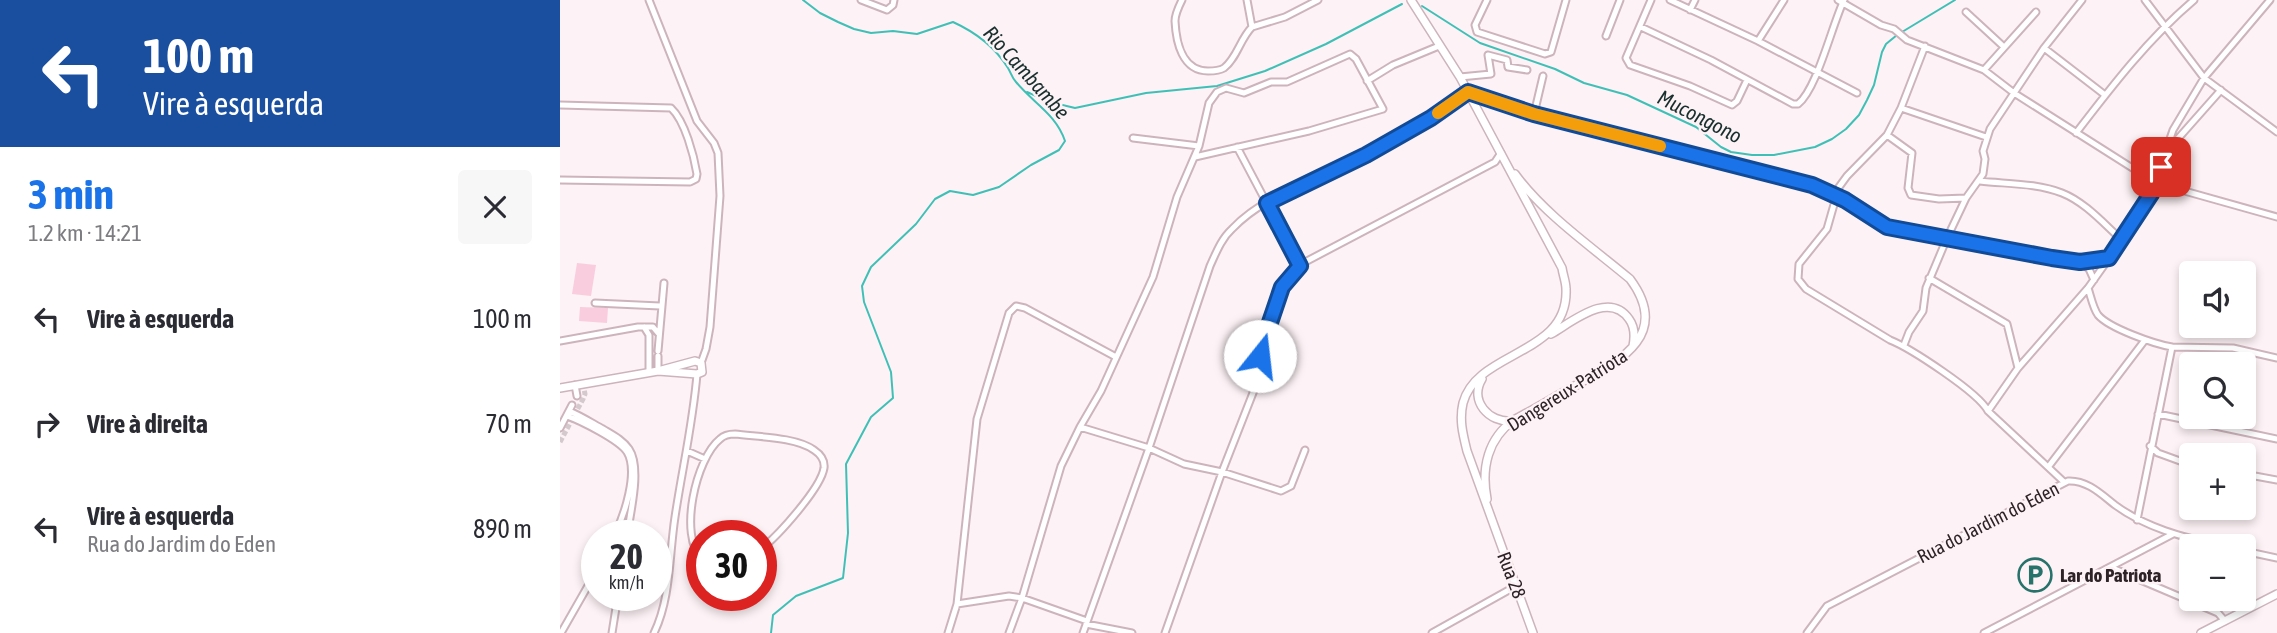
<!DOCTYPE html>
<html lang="pt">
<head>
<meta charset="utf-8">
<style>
  :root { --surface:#fff; --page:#f7f7f7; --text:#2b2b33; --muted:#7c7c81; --accent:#1a73e8 }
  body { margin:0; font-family:"Asap Condensed",sans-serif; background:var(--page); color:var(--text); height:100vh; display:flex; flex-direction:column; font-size:26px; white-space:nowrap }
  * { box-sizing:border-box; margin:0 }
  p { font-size:23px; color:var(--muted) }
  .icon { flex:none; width:38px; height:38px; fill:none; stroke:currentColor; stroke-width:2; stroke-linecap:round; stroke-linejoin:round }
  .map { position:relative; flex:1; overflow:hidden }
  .sheet { display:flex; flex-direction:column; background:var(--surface); width:560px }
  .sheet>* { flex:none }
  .hud { background:#1a4fa0; color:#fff; overflow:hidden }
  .fabs { position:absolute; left:1619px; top:261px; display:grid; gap:14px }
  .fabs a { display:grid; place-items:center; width:77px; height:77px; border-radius:7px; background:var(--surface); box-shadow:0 4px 10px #0003; font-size:35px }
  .speed { position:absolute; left:21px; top:520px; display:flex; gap:14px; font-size:35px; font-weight:700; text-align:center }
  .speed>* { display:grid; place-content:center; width:91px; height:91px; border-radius:50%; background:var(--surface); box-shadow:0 4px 10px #0003; line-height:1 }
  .speed small { font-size:18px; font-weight:400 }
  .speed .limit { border:10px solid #d22; background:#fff; color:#111 }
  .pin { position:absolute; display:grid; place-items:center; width:60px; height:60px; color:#fff; margin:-30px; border-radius:14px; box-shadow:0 4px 10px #0006 }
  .me { position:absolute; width:77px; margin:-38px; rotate:16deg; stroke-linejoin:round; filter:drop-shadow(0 0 5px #0008) }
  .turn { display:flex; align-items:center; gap:24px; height:147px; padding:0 28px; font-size:32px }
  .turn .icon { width:91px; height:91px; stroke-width:2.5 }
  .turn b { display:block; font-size:49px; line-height:60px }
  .round { display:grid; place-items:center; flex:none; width:74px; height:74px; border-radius:7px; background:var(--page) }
  .overview { display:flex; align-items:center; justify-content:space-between; height:119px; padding:0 28px }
  h1 { font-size:42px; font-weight:700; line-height:52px; color:var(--accent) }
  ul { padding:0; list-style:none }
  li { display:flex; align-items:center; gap:21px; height:105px; padding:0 28px }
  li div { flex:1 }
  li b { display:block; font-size:26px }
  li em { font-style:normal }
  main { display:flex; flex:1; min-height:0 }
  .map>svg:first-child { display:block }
  .green { fill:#f9cddd }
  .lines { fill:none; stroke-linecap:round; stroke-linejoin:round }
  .stream { stroke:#3fc0b7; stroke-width:2 }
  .minor-tunnel { stroke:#d4c9cc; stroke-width:5; stroke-dasharray:5 2.5; stroke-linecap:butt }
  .minor-casing { stroke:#cdb4bc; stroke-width:9 }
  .tertiary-casing { stroke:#cdb4bc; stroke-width:10 }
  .minor { stroke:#fff; stroke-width:5 }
  .tertiary { stroke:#fff; stroke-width:7 }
  .route-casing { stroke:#114b97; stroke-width:18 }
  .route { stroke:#1a73e8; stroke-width:12 }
  .slow { stroke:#f59e0b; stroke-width:12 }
  .labels { text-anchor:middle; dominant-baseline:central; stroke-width:5; stroke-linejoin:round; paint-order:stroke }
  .street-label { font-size:19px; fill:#2e2428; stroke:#fdf2f5 }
  .poi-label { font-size:19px; font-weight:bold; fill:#2e2428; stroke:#fdf2f5; text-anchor:start }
  .water-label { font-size:21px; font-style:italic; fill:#192f2d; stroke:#fdf2f5 }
</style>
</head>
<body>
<main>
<section class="sheet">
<div class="hud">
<div class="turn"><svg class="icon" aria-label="left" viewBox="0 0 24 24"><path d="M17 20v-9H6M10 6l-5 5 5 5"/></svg><div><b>100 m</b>Vire à esquerda</div></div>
</div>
<div class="overview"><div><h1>3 min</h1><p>1.2 km · 14:21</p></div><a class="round"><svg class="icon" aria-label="close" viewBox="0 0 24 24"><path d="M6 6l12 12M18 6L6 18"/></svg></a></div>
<ul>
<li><svg class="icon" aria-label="left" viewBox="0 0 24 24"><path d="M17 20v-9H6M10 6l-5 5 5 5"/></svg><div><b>Vire à esquerda</b></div><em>100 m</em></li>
<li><svg class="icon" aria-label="right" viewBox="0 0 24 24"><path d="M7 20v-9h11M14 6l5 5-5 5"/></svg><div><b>Vire à direita</b></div><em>70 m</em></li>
<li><svg class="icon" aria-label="left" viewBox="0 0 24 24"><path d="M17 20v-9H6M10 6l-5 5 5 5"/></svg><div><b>Vire à esquerda</b><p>Rua do Jardim do Eden</p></div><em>890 m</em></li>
</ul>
</section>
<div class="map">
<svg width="1717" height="633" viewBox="0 0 1717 633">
  <rect width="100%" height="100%" fill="#fdf2f5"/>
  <path class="green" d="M17 263 36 265 31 296 12 294Z
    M20 307 48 308 47 323 19 321Z"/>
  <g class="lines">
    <path class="stream" d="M862 6 920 43 995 69 1024 83 1067 95 1136 127 1161 147 1171 152 1192 155H1214L1255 147 1272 139 1286 129 1299 115 1307 100 1314 85 1322 52 1326 44 1337 35
      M1342 32 1395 0
      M467 92 490 102 515 108 586 93 657 86 705 71 766 44 842 4
      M211 633 213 615 236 596 283 578 288 533 286 464 311 417 333 398 331 372 304 302 302 286 311 267 356 224 375 199 390 191 413 195 439 187 471 165 499 150 505 141C496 114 473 103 456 82 452 78 451 73 448 68 435 47 415 32 393 22L357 34 333 31 311 33 294 29 278 22 260 13 243 0"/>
    <path class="minor-tunnel" d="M0 442 23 399 25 394 23 384"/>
    <defs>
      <path id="minor" d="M89 0 137 121 154 143 158 153 160 196 150 327 146 349 141 363
        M301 0 327 10 333 5 334 0
        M622 0C619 6 615 14 615 21 616 42 622 71 648 71 653 71 659 71 664 68 677 58 680 39 692 27L725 17 758 0
        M687 0 692 27
        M927 0 915 25 917 32 985 54 991 52 1006 0
        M1091 0 1066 58 1070 65 1130 86 1172 105 1177 101 1187 80
        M1110 0 1198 41 1297 93
        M1278 0 1321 25 1334 29 1347 40 1424 70 1454 93 1596 183 1717 217
        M1585 0 1644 78 1717 132
        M1130 10 1135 0
        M1406 12 1444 47
        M1081 27 1151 60 1233 104H1238C1257 89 1272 25 1284 0
        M1046 36 1060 0
        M1198 41 1224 0
        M1365 46 1341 108 1327 135 1287 176 1279 187 1267 229 1239 264 1238 279 1246 289 1330 340C1350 348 1418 392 1428 411L1504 482
        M1484 48 1545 95
        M1424 70 1476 12
        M900 77 931 74 928 55 947 60 948 67 967 70
        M807 81 833 65 879 46
        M0 105 111 108C125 121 134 156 137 174L136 179 130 182 0 180
        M1341 108 1426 137
        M974 114 983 76
        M1516 133C1552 86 1589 38 1634 0
        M1327 135 1352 153 1348 188 1351 195 1379 199 1406 198
        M573 138 639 146
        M677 147 740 266
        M1579 172 1607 151 1661 90
        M1420 181C1446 184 1477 183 1502 193 1525 202 1544 224 1562 240
        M1520 262 1549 258
        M1369 278 1447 324 1458 368
        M1528 288C1531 297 1533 308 1538 315 1549 328 1594 344 1612 347L1577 520
        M35 303 100 306
        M84 327 89 335V372
        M0 341 78 327H93L98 333
        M1344 345 1349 332 1363 311 1366 288 1387 238 1406 198 1423 174 1425 159 1423 151 1430 129 1484 48 1522 0
        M1612 347 1673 348 1717 358
        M98 351 104 283
        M98 356V371
        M15 385 17 396
        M9 411C21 416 32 423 43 429 53 435 63 440 69 449 82 468 70 513 67 536
        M1428 411 1458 368 1528 288 1562 240 1591 194 1613 130 1644 78 1710 0
        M1598 414 1717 439
        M7 416C21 421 59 440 67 452 79 472 64 516 54 536
        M520 427 589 448 624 464 662 472 721 491 731 486 745 450
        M0 428 12 405
        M1590 446 1598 453 1631 465
        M127 451 145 459
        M1489 466 1585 340
        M1684 474 1717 480
        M1684 551 1717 558
        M142 559C118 536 136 458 160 439 164 435 170 434 175 434 198 437 236 437 254 450 260 454 265 460 264 468 261 488 218 536 201 549
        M1550 567 1658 613 1665 621
        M397 604 449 596 462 598 527 621
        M526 624 572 633
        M1 633 37 570
        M52 633 58 595
        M94 633C111 598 109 556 115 517 122 470 133 423 137 374
        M388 633 397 604 417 419 449 313 456 306 465 308 556 357
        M449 633 462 598 501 466 520 427 541 391 593 277 617 197 639 146 649 103 657 92 666 88 684 93 711 82H727L790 54 796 59 823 109 749 131 635 157
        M523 633 589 448 650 266C656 253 661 239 672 229 706 193 764 177 807 154 842 135 875 115 908 92L974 114 1252 185 1285 200 1327 227 1453 252 1520 262 1529 269 1534 280
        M605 633 662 472 700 375 702 346 718 298 728 278 747 261 935 162 941 153
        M872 633 956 586
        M1247 633 1267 606 1508 481C1527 480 1541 494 1555 505 1586 528 1623 537 1660 546
        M1424 633 1613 534"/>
      <path id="tertiary" d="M851 0 900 77 1002 268C1003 275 1006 282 1006 289 1009 356 917 350 903 403 899 420 903 435 907 451L973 633
        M991 334C1012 322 1049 290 1069 319 1075 327 1075 336 1073 346
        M922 379C909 401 929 423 952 421
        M0 388 98 371 135 361 141 363 142 372 137 374 98 371
        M927 499C921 468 928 438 954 420 976 408 998 395 1020 383 1064 359 1110 333 1070 279 1033 248 983 213 955 174
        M1641 633 1717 594"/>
    </defs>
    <use href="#minor" class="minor-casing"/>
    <use href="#tertiary" class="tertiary-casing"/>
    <use href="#minor" class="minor"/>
    <use href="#tertiary" class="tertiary"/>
  </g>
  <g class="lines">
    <defs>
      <path id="route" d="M700 356 702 346 722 287 740 266 707 203 806 155 871 118 908 92 974 114 1252 185 1285 200 1327 227 1492 258 1520 262 1549 258 1591 194 1601 167"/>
    </defs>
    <use href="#route" class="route-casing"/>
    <use href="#route" class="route"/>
    <path class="slow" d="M878 113 908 92 974 114 1100 146"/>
  </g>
  <defs>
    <symbol id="parking-ring" viewBox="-11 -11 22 22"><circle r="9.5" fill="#fdf2f5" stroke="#28726c" stroke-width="1.5"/><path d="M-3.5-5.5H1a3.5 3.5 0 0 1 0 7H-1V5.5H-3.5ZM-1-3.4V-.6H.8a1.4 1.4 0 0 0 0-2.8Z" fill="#28726c"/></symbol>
  </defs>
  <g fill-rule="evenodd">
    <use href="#parking-ring" x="1456" y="556" width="38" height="38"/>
  </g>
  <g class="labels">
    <g class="street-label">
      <text transform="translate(1007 390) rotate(-32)">Dangereux-Patriota</text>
      <text transform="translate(1428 522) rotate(-27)">Rua do Jardim do Eden</text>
      <text transform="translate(952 575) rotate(69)">Rua 28</text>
    </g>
    <g class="poi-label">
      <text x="1500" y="575">Lar do Patriota</text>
    </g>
    <g class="water-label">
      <text transform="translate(467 72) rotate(48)">Rio Cambambe</text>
      <text transform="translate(1140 116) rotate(27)">Mucongono</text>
    </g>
  </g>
</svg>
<div class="fabs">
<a><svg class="icon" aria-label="sound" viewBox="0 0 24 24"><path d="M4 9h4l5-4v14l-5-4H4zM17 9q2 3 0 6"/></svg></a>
<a><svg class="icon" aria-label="search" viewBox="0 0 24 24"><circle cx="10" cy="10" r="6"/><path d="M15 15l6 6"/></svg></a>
<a>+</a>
<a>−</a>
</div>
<div class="speed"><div>20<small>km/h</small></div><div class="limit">30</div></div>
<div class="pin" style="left:1601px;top:167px;background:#d93025"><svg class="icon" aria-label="arrive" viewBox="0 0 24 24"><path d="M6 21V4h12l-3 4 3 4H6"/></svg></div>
<svg class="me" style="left:700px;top:356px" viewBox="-20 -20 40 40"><circle r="19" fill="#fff"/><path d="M0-13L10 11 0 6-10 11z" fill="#1a73e8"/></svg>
</div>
</main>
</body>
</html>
